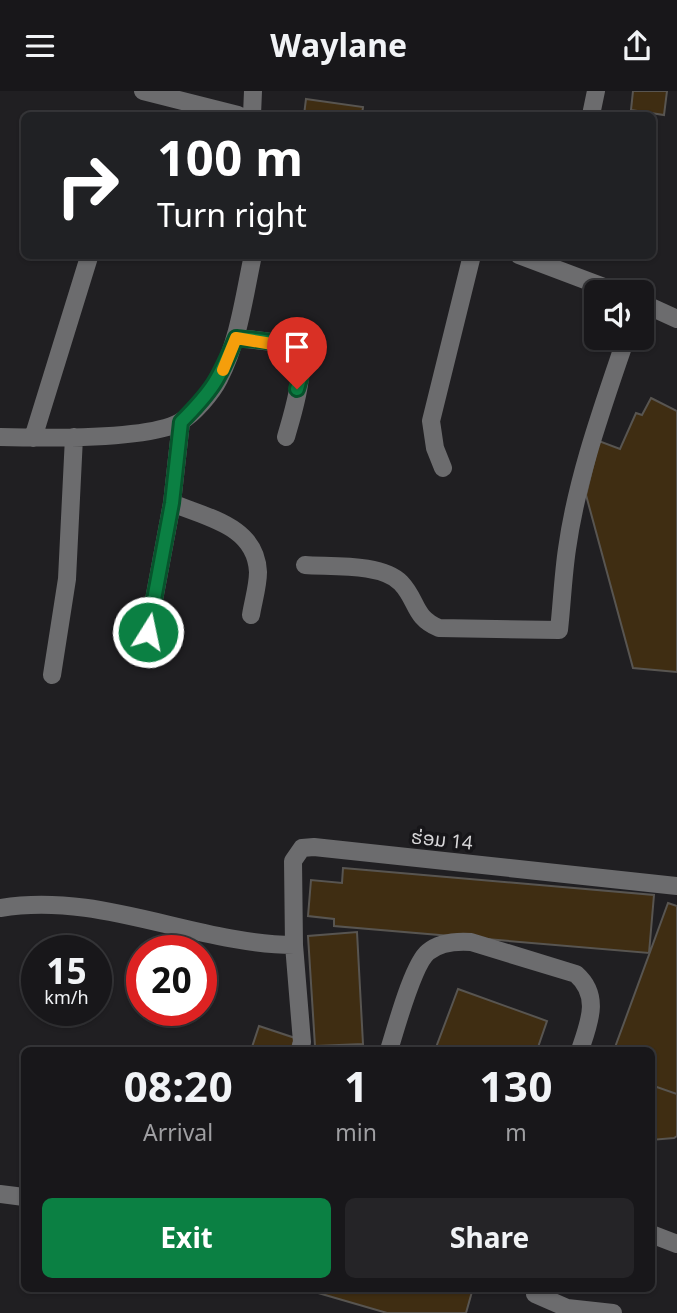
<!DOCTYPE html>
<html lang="en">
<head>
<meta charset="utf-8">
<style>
  :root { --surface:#18171a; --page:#252427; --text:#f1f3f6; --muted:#9f9fa2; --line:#363639; --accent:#0b8043 }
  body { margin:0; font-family:Georgia,"Noto Sans Lao",serif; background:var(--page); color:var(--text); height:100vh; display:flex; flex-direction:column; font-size:26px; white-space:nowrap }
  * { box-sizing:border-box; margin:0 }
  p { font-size:23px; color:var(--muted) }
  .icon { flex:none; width:38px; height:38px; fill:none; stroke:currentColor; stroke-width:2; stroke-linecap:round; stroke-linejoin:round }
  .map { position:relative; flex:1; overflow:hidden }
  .drawer { position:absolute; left:21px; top:956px; width:634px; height:245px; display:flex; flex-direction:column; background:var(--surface); border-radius:10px; box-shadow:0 2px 5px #0004,0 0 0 2px var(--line) }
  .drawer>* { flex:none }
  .top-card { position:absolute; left:21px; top:21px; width:635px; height:147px; border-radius:10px; box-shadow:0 2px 5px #0004,0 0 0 2px var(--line); background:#202124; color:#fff; overflow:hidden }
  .tools { position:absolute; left:584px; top:189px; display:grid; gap:14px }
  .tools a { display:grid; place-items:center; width:70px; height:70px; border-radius:10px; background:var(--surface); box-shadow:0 2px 5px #0004,0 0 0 2px var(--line); font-size:35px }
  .speed { position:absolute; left:21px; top:844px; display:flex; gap:14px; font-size:35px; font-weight:700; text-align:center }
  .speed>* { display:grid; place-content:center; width:91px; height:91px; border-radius:50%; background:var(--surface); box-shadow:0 2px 5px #0004,0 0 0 2px var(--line); line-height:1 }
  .speed small { font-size:18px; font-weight:400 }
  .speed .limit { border:10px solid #d22; background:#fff; color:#111 }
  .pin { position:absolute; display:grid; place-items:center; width:60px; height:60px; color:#fff; margin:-72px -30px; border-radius:50% 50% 50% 0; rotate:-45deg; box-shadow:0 0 7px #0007 }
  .pin .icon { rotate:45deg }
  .me { position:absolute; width:77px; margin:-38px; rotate:10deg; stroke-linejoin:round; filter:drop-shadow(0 0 5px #0008) }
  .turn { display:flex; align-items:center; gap:24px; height:147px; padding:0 21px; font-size:32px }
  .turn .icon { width:91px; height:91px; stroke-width:2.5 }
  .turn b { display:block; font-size:49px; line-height:60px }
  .eta { display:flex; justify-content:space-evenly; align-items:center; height:119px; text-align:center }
  .eta b { font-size:42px; font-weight:700; line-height:49px }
  .primary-button { display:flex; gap:14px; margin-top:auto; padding:14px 21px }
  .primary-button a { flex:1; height:80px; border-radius:10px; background:var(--accent); color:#fff; font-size:28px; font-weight:700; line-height:80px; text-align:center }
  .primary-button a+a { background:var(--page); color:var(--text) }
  header { display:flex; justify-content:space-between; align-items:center; height:91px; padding:0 21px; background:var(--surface); font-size:32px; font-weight:700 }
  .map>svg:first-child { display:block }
  .building { fill:#3f2d12; stroke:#585551; stroke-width:2 }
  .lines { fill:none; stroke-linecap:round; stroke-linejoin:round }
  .minor { stroke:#6c6c6e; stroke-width:18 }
  .route-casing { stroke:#07532c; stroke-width:18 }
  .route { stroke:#0b8043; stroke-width:12 }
  .slow { stroke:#f59e0b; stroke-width:12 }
  .labels { text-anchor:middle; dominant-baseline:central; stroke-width:7; stroke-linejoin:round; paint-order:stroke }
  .street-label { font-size:19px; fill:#d8d7d9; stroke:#171619 }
</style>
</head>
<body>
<header><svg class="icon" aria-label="menu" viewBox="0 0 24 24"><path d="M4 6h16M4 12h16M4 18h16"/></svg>Waylane<svg class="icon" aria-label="share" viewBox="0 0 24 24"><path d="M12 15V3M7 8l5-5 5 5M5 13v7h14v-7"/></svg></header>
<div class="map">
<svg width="677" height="1222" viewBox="0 0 677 1222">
  <rect width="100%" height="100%" fill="#201f22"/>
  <path class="building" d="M633 0H667L664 24 631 19Z
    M306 8 363 16 362 24H304Z
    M651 307 677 320V581L633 577 586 404 599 350 620 358 636 322 642 324Z
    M343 777 654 804 649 862 334 835V828L308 825 311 789 342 792Z
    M668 812 677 815V1003L651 994V959H614Z
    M357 841 363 953 315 955 308 845Z
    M458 898 547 930 537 959H435Z
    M259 935 295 947 291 959H251Z
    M651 994 677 1003V1045L674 1047 651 1049Z
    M301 1197H473L466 1222H387Z"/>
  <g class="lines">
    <path class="minor" d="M143 0 238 24
      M252 24 253 0
      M591 24 596 0
      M519 164 617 201
      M642 212 677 228
      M236 247C253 249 274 250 290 255 313 264 291 327 286 346
      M0 346C39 347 148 349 180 331 194 323 212 302 219 288 239 249 244 206 253 164
      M33 347 89 166
      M443 377 435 357 431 330 472 164
      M172 412C208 427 256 435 258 481 258 495 253 511 251 524
      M305 474C331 476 382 472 401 492 418 510 413 526 439 537L559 539C562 512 563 485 567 458 577 386 603 315 626 247
      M148 541 172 412 181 331
      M52 584 67 488 74 346
      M0 817C101 800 194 853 294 854
      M300 959 302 951 294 854 293 770 302 757 314 756 677 795
      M389 959C396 937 413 873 428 861 440 851 456 850 471 851L576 883C601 905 589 932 580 959
      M0 1103 24 1106
      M651 1143 677 1153
      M535 1203 567 1217 613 1222"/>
  </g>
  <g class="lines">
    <defs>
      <path id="route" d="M148 541 172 412 181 331C213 299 219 288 236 247 256 250 304 248 302 276 302 283 299 291 297 298"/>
    </defs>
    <use href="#route" class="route-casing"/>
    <use href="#route" class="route"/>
    <path class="slow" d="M223 279 236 247 284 255"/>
  </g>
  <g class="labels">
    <g class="street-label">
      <text transform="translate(442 749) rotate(6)">ຮ່ອມ 14</text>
    </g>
  </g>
</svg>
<div class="tools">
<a><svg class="icon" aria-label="sound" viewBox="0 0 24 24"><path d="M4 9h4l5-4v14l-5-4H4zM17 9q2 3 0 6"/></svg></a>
</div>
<div class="speed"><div>15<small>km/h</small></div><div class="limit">20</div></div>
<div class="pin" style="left:297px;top:298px;background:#d93025"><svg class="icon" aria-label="arrive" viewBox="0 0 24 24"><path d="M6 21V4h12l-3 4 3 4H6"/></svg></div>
<svg class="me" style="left:148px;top:541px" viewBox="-20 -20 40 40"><circle r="17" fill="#0b8043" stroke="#fff" stroke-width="3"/><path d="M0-11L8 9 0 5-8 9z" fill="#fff"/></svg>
<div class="top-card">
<div class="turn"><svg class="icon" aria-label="right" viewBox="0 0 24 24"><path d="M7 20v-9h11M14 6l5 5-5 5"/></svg><div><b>100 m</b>Turn right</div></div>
</div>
<section class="drawer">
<div class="eta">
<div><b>08:20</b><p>Arrival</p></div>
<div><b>1</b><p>min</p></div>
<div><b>130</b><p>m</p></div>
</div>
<div class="primary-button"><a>Exit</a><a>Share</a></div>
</section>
</div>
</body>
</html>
